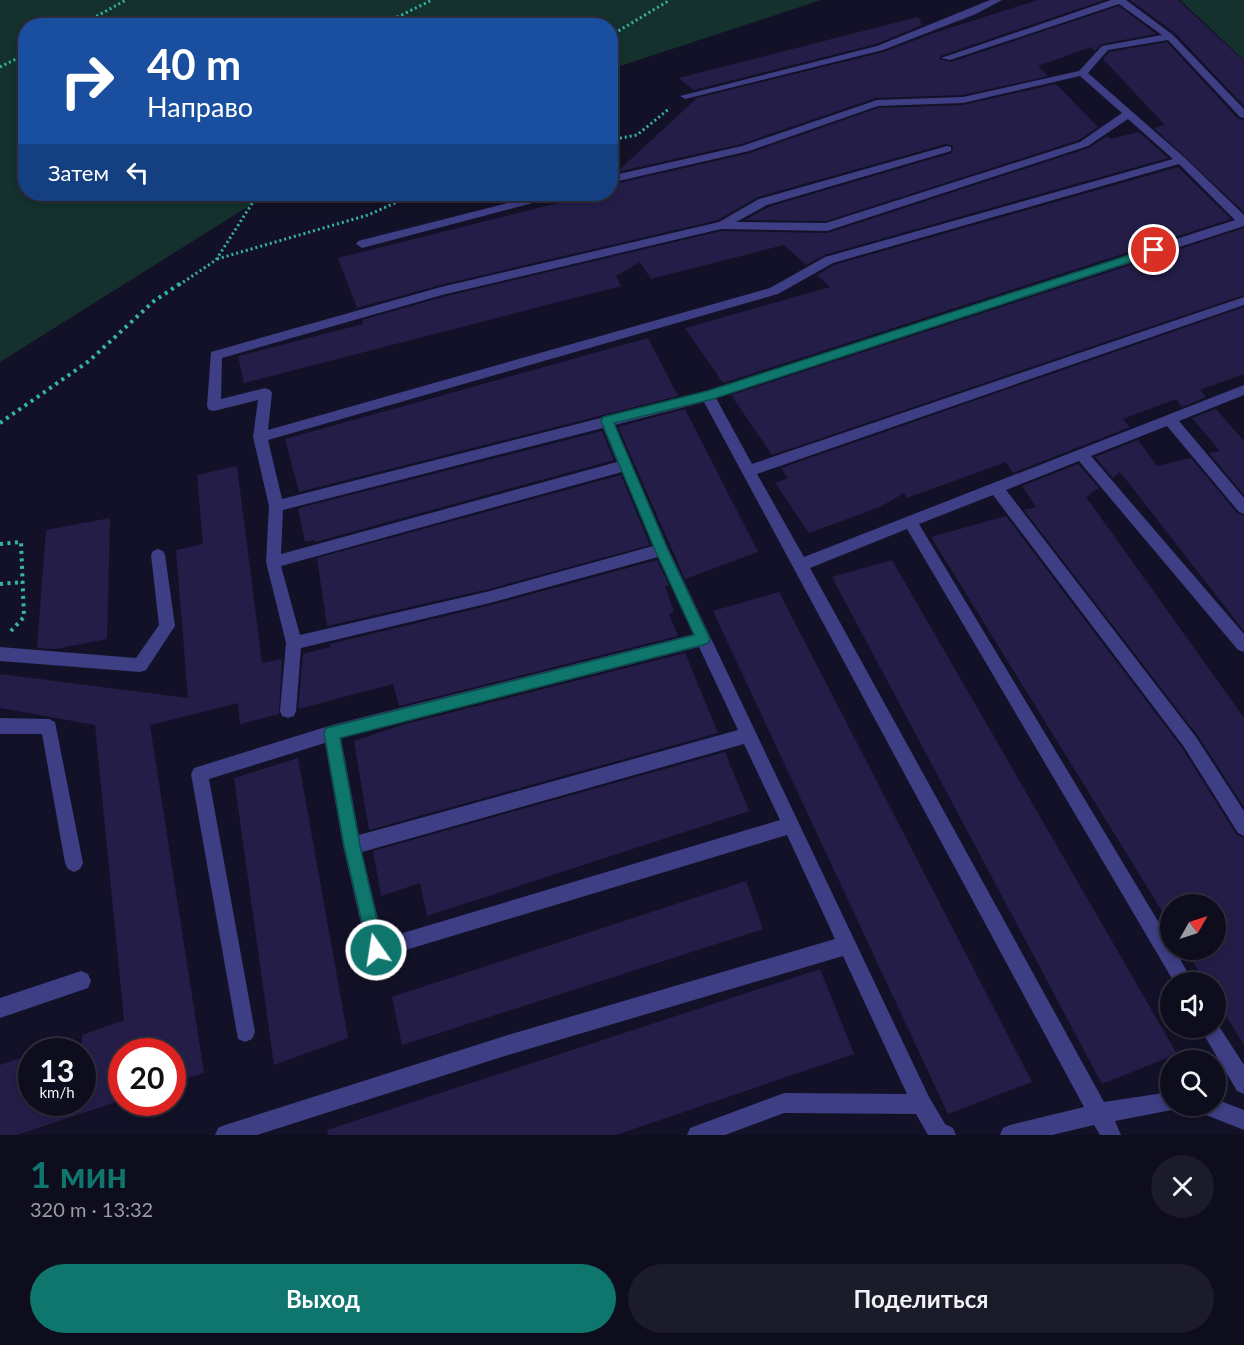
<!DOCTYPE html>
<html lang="ru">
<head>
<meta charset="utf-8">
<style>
  :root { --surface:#0e0d1d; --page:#1c1b2a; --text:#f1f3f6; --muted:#9b9ca4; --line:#2e2d3b; --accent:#0f766e }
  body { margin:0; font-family:Lato,sans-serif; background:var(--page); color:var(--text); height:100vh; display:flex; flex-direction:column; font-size:22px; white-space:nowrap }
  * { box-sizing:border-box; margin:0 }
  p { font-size:20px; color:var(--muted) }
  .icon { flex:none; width:33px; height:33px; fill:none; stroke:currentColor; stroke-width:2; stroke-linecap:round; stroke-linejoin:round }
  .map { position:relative; height:1135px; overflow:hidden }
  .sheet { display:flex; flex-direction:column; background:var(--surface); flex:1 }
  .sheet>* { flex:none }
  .banner { position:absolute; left:18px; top:18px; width:600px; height:183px; border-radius:24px; box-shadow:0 3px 9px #0003,0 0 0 2px var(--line); background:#1a4fa0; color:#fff; overflow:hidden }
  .needle { width:39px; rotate:51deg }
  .fabs { position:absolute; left:1160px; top:894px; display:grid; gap:12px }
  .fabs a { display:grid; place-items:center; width:66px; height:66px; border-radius:50%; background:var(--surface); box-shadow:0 3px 9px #0003,0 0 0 2px var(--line); font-size:30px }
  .speed { position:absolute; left:18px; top:1038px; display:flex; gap:12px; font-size:30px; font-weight:700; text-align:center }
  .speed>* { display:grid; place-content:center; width:78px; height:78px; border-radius:50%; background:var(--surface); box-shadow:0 3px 9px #0003,0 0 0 2px var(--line); line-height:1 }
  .speed small { font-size:15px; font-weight:400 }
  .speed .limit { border:9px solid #d22; background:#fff; color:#111 }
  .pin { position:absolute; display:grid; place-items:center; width:51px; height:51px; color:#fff; margin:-26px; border:3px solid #fff; border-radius:50%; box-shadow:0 2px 6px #0007 }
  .me { position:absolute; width:66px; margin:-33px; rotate:347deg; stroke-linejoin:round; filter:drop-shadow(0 0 4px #0008) }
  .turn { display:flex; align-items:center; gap:21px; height:126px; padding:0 30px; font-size:27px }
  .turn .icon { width:78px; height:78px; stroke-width:2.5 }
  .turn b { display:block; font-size:42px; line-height:51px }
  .then { display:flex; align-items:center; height:57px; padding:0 30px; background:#0003; gap:12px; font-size:22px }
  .round { display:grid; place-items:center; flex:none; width:63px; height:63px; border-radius:32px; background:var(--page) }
  .summary { display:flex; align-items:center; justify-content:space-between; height:102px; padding:0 30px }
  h1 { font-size:36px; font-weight:700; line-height:45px; color:var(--accent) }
  .cta { display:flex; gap:12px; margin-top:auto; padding:12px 30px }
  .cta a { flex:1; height:69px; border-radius:36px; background:var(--accent); color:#fff; font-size:24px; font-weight:700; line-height:69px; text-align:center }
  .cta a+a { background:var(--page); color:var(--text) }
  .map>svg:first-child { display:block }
  .green { fill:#14312e }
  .building { fill:#241d48 }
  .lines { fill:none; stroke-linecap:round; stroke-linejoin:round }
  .path-far1 { stroke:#34b6a7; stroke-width:3; stroke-dasharray:2 3; stroke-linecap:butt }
  .path { stroke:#34b6a7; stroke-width:4; stroke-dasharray:3 4.5; stroke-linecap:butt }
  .lane { fill:#3d3e84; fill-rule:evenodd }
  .route { fill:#0f766e; stroke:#0a4d48; stroke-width:1.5 }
</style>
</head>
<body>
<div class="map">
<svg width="1244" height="1135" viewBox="0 0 1244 1135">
  <rect width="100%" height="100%" fill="#131127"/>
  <path class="green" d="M0 0H821L611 69 610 26H26V194H268L0 362Z
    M1180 0H1244V60Z"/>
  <path class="building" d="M1038 0H1104L940 56 939 59 951 62 1119 6 1156 34 1102 44 1095 51 1091 47 1038 66 1048 76 963 95 876 98 741 144 617 172 697 98 884 52 931 34Z
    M1130 0H1178L1244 61V106L1175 33Z
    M918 17 922 25 876 44 693 90 679 78Z
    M1167 42 1238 119 1244 120V212L1154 128 1165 125 1103 59 1109 52Z
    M1056 84 1098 127 1079 140 826 221 745 220 768 207 952 153 953 146 946 144 758 197 718 220 440 285 357 308 338 258 594 194H610V185L750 153 878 108 963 105Z
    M1139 132 1168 158 824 255 806 265 784 245 651 279 640 262 616 276 621 286 244 383 238 356 363 324 362 320 443 297 721 231 828 233 1089 148 1107 136 1110 139Z
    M1178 167 1231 219 723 383 685 328 830 287 817 275 834 265Z
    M1244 228V295L772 455 731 395Z
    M1244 307V374L1200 390 1206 397 1182 407 1176 399 1123 419 1130 427 1013 473 1006 462 907 498 904 493 880 507 809 533 775 483 788 478 781 468Z
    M648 338 678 396 299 492 285 439Z
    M685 409 758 552 685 579 618 427Z
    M1216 409 1244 441V495L1209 453 1220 451 1192 418Z
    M602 431 614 460 315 542 314 540 305 542 298 509 303 507Z
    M1138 440 1157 466 1191 458 1237 513 1244 516V631L1120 472 1113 478 1095 457Z
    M1078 464 1099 488 1086 497 1244 718V807L1198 736 1024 510 1036 507 1022 486Z
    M237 466 262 663 282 659 279 714 240 724 238 703 150 725 204 1073 172 1083V1052H122V1100L17 1135H0V1065L32 1054V1102H82V1035L124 1020 95 725 0 708V674L188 698 176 550 203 544 197 475Z
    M621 475 650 545 489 589 327 626 317 558Z
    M1006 516 1182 748 1236 834 1244 838V1045L1215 998V982H1206L1185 950H1215V904H1170V924L931 537Z
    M110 518 107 639 56 649 37 648 46 530Z
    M657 560 669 585 665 586 674 612 669 614 678 636 399 706 393 684 298 709 303 654 330 647V644L491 605Z
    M892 560 1177 1054 1102 1084 832 577Z
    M779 592 1032 1082 948 1114 713 611Z
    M685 653 718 733 369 830 354 741 405 724Z
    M725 752 749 811 427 916 420 883 381 896 373 851Z
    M298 758 348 1038 274 1065 234 778Z
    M746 881 763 929 402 1045 392 997Z
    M820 969 854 1054 616 1135H328L327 1130Z"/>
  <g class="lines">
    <path class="path-far1" d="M401 16 429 26
      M79 26 126 0
      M379 26 432 0
      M610 36 670 0
      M0 67 26 54
      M610 140 637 135 670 108
      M217 259 368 215 415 194
      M179 285 216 260 258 194"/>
    <path class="path" d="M0 423 89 361 154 301 181 283
      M0 544 21 542 24 617 11 631
      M0 584 23 582"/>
    <path class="lane" d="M990 0H1002L976 14 883 50 685 99 680 96 877 46Z
      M1111 0H1126L1173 35 1244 109V118L1240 117 1168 40 1108 50 1088 73 1185 158 1244 215V226L716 398 752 464 1244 297V305L757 474 804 557 1244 385V395L1179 421 1244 498V514L1239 512 1167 426 1091 456 1244 634V652L1238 650 1079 461 1006 490 1196 737 1244 811V836L1238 833 1184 747 993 495 919 524 1170 941V950H1175L1193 982H1174L907 529 810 568 1104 1102 1170 1092V1106H1179L1177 1109 1115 1121 1121 1135H1100L1094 1125 1052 1135H1000L1003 1128 1010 1125 1084 1107 704 402 615 425 669 550 929 1097 945 1124 953 1128 956 1135H928L916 1114 784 1113 725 1135H687L690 1128 784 1093 907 1094 843 956 508 1055 257 1135H215L218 1128 225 1125 508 1035 835 939 787 835 376 959 369 957 367 950 343 846 325 743 209 779 255 1032 252 1039 245 1042 238 1039 191 774 194 768 332 725 694 634 658 557 490 603 301 648 296 711 294 716 288 718 282 716 280 711 286 643 266 562 269 506 253 437 258 400 214 411 209 410 207 406 211 352 441 287 719 222 759 199 947 146 951 147V151L767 205 736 222 826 223 1080 142 1122 113 1080 76 963 103 878 106 749 151 610 183V176L742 146 877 100 963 97 1079 71 1102 46 1162 35 1119 4 950 60 941 58ZM1128 119 1173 159 825 257 770 288 268 430 272 393 270 390 265 388 221 399 222 358 442 295 721 229 827 231 1088 146ZM1179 164 1235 220 707 391 282 499 268 440 778 294 833 263ZM603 428 617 462 281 554 283 510ZM622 472 653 546 490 591 300 635 281 566ZM699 647 738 730 359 835 341 738ZM744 744 780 820 383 939 362 852Z
      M543 194H561L559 196 362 248 356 244 358 241Z
      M158 549 163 551 165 555 175 626 146 670 140 672 0 661V647L136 658 159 625 151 555 153 551Z
      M0 718 49 719 55 722 83 863 80 869 74 872 68 869 65 863 42 734H0Z
      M81 971 88 974 91 981 88 988 0 1018V998Z
      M1215 1020 1244 1065V1094L1237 1091 1200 1028H1215Z
      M1215 1099 1244 1110V1130L1201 1113 1198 1106H1215Z"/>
  </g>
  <path class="route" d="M1154 247 1158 248V253L713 399 614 423 668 550 710 639 708 643 703 645 340 738 360 846 384 950 382 956 376 958 370 956 344 846 324 733 326 728 694 635 655 550 601 421 603 417 707 391Z"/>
</svg>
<div class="fabs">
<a><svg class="needle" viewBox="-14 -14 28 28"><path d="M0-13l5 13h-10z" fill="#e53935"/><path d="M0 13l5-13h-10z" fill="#9b9ca4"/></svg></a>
<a><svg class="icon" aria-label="sound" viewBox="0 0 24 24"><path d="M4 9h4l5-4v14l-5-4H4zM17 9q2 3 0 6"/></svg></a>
<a><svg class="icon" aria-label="search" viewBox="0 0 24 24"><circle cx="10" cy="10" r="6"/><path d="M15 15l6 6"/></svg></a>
</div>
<div class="speed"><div>13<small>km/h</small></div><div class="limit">20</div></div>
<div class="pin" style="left:1154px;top:250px;background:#d93025"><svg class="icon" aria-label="arrive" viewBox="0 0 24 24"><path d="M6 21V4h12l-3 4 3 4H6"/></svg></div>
<svg class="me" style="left:376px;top:950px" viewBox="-20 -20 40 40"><circle r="17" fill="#0f766e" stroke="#fff" stroke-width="3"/><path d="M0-11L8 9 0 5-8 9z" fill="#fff"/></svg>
<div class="banner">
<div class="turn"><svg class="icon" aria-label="right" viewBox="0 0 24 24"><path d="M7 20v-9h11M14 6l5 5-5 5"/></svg><div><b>40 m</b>Направо</div></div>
<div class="then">Затем<svg class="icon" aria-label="left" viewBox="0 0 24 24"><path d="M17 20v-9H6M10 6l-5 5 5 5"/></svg></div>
</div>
</div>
<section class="sheet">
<div class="summary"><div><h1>1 мин</h1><p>320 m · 13:32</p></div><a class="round"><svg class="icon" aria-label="close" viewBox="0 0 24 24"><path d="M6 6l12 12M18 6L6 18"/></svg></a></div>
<div class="cta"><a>Выход</a><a>Поделиться</a></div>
</section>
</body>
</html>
